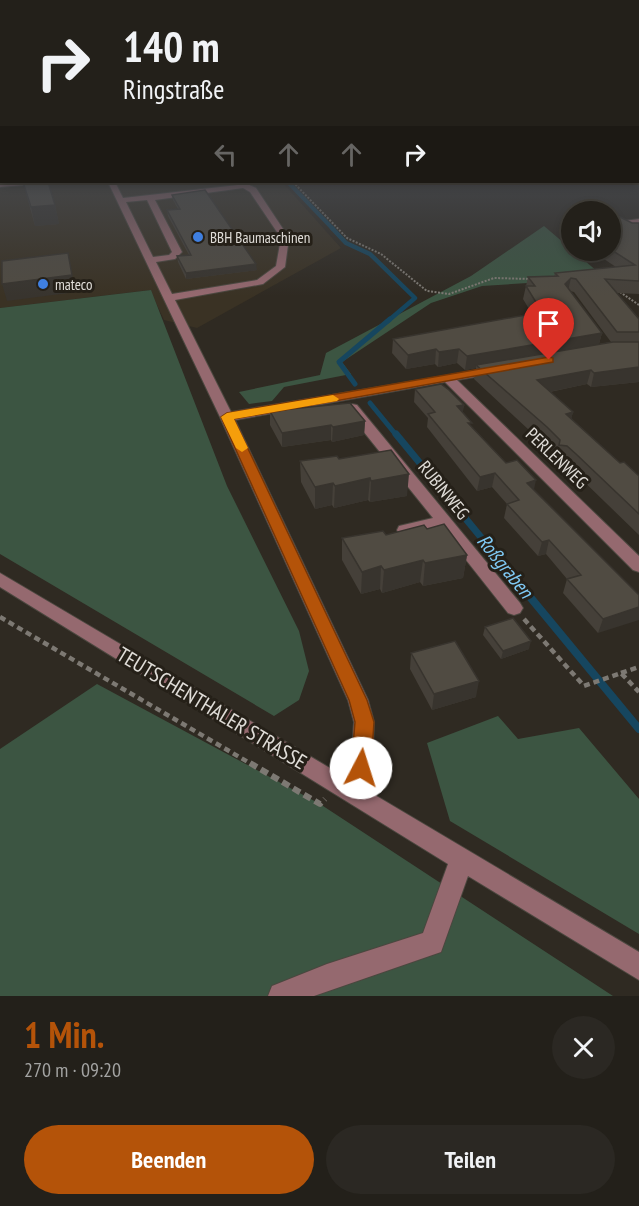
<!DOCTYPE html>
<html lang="de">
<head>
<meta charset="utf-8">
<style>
  :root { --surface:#23201a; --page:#2b2823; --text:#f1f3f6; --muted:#a3a3a2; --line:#403e39; --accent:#b45309 }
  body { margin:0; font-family:"PT Sans Narrow",sans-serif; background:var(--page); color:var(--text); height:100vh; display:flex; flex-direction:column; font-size:22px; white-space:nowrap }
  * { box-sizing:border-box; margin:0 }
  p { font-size:20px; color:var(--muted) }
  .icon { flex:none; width:33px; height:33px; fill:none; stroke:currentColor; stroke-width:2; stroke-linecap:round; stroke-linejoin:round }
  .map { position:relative; height:996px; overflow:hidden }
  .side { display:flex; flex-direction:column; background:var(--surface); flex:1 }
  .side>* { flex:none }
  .top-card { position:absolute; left:0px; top:0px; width:639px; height:183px; box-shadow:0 3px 9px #0003,0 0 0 2px var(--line); background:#23201a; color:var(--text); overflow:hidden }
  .fabs { position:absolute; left:561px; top:201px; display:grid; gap:12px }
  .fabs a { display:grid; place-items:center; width:60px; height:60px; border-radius:50%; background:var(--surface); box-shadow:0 3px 9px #0003,0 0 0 2px var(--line); font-size:30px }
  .pin { position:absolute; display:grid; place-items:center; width:51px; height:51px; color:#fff; margin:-62px -26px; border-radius:50% 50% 50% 0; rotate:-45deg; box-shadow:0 0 6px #0007 }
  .pin .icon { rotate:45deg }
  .me { position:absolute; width:66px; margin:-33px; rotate:5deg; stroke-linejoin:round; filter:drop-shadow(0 0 4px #0008) }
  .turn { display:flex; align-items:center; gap:21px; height:126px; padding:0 24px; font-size:27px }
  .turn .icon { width:78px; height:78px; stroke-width:2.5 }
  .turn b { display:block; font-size:42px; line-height:51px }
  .lanes { display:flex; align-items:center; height:57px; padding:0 24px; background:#0003; justify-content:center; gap:30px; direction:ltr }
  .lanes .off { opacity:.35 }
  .round { display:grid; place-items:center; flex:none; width:63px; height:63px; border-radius:32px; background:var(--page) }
  .overview { display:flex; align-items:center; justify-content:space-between; height:102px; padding:0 24px }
  h1 { font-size:36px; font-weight:700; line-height:45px; color:var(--accent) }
  .action { display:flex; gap:12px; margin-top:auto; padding:12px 24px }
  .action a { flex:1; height:69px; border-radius:36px; background:var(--accent); color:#fff; font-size:24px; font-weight:700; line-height:69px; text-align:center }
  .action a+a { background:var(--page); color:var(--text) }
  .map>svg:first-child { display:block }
  .built { fill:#3a3224 }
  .green { fill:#3c5542 }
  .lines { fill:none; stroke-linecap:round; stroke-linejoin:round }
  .stream-far4 { stroke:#16465f; stroke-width:4 }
  .stream-far3 { stroke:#16465f; stroke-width:4.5 }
  .stream-far2 { stroke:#16465f; stroke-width:5 }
  .stream-far1 { stroke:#16465f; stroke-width:7 }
  .stream { stroke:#16465f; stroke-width:8 }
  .minor-casing { stroke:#4b473f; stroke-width:2 }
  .path-far2 { stroke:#7d7973; stroke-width:2; stroke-dasharray:2 1.5; stroke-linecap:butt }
  .path-far1 { stroke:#7d7973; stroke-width:4.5; stroke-dasharray:6 4; stroke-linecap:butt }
  .path { stroke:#7d7973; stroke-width:6; stroke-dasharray:8 4.5; stroke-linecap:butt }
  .minor { fill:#95696f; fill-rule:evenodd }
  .wall { fill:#454039; fill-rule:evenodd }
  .shaded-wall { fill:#38342e }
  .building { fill:#504b42; stroke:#38342e; stroke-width:1.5 }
  .route { fill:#b45309; stroke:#753606; stroke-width:1.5 }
  .slow { fill:#f59e0b }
  .shop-dot { fill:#3f7fe0; stroke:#252018; stroke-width:2 }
  .labels { text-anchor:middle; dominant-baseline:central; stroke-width:6; stroke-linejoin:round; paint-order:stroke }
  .far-poi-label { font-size:15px; fill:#e0ddd8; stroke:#252018; text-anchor:start }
  .street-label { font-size:18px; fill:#e0ddd8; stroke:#252018 }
  .water-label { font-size:20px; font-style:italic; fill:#7fc9f4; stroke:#252018 }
  .near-street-label { font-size:21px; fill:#e0ddd8; stroke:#252018 }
</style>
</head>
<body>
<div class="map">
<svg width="639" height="996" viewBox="0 0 639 996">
  <rect width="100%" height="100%" fill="#2f2a22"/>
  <path class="built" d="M0 156 2 182H282L341 248 197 328 164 320 150 290 0 308Z"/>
  <path class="green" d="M544 226 605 278 482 286 431 303 342 362 351 374 284 387 272 401 249 404 239 392 320 375 326 353 471 276Z
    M151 290 227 486 299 631 309 671 299 700 274 716 0 554V308Z
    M97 684 320 804 613 996H0V749Z
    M498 716 518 739 579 728 639 799V934L450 821 427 743Z"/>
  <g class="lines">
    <path class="stream-far4" d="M288 182 333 229"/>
    <path class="stream-far3" d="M332 228 346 243 370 254 415 298 388 321"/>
    <path class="stream-far2" d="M355 384 339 362 390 319
      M370 403 397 436"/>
    <path class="stream-far1" d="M396 434 517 581"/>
    <path class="stream" d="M516 580 639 729"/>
    <defs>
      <path id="minor" d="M0 165H2V169H0Z
        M27 182 24 185 0 187V183Z
        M108 182H115L123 198 247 184 256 188 289 238 285 267 263 284 175 300 231 412 498 367V373L457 380 639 556V572L633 570 445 382 235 420 368 700 374 722 372 768 358 785 639 952V980L468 876 441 952 314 996H268L272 986 327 964 423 933 448 864 0 587V573L340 774 351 764 354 722 348 700 220 417ZM243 188 250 192 281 238 276 266 257 280 172 294 156 262 175 259 182 252 155 200ZM147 200 172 252 169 255 153 257 126 202Z
        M639 219V223L629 224 639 225V231L624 229 617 222Z
        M352 404 357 405 520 603 523 608 520 613 514 615 508 613 440 527 405 535 399 534 397 530 399 526 433 518 347 411 346 408Z"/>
    </defs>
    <use href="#minor" class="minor-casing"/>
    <path class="path-far2" d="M293 182 347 238 381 254 427 291 449 294 494 278 531 279
      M620 292 639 305"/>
    <path class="path-far1" d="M0 617 253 765
      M524 619 584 686 621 673 639 692
      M621 673 639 667"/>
    <path class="path" d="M250 763 320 804 325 799"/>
    <use href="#minor" class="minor"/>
  </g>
  <path class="wall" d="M23 182H48L55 205 59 224 35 226Z
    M172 195 257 270 186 279 178 262 177 256 189 255 168 216 167 210 178 209 173 200Z
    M610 216 632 223H639V294L617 293 639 319V382L591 387 587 384 550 392 573 412 571 419 620 463 639 476V535L572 470 563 462 556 461V456L543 443 474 379 476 368 465 370 457 363 438 367 435 364 406 369 392 353 393 339 532 314 523 299 528 277 554 276 555 273 616 267 592 251 610 250ZM570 291 574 292 611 342 599 344 602 333Z
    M571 221H572V235L568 233Z
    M415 389 464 405 462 413 471 426 506 463 639 595 598 633 563 593 567 579 546 554 538 556 504 518 507 504 492 487 477 491 427 427 428 418 414 402Z
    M270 411 365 421 364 435 332 442 331 440 282 447 270 425Z
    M339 459 407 496 370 502 368 500 334 508 332 505 315 509 301 482 300 461Z
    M427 529 467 555 463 578 423 586 420 582 382 593 380 589 361 594 342 560V538L386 535Z
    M485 627 529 649 501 659 483 635Z
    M411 653 476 697 432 710 410 669Z"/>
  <path class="shaded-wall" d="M55 205 59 224 35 226 31 207Z
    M256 264 257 270 186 279V273Z
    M72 275 76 292 7 301 2 284Z
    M571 278 568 291 565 284Z
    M602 333 598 347 476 365V368L465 370 467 356Z
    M436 349 435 364 406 369 408 355Z
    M459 349 457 363 438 367 439 352Z
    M639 367V382L591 387 594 373Z
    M591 370 587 384 534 395 537 380Z
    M464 405 462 418 457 406Z
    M573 412 569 427 566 414Z
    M365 421 364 435 332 442 333 427Z
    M331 425V440L282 447V433Z
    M495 473 492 487 477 491 480 477Z
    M409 474 407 496 370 502 371 481Z
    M370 478 368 500 334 508 335 486Z
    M536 480 533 494 527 483Z
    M333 483 332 505 315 509V487Z
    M549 540 546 554 538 556 542 542Z
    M467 555 463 578 423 586 425 563Z
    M423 560 420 582 382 593 384 570Z
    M381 566 380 589 361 594 362 572Z
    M639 607V620L598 633 603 619Z
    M531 641 529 649 501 659 503 651Z
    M479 681 476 697 432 710 434 694Z"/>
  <path class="building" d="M23 182H48L55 205 31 207Z
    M205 190 256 264 186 273 177 256 191 255 167 210 180 209 172 195Z
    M616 215 632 223H639V281L605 279 639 319V332H617L576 279 571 278 565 284 602 333 467 356 459 349 439 352 436 349 408 355 393 339 542 312 526 286H535L528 277 558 276 555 273 635 265 610 249V216Z
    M68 253 72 275 2 284V261Z
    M613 342H639V367L594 373 591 370 537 380 573 412 566 414 620 463 624 462 639 476V514L576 454 567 446 559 445 560 440 547 427 476 365Z
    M441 384 449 390 464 405 457 406 472 423H468L506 463 517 460 536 480 527 483 639 595V607L603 619 567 579 581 575 549 540 542 542 507 504 519 500 495 473 480 477 428 414 435 412 415 389Z
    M350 403 365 421 333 427 331 425 282 433 270 411Z
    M391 450 409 474 371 481 370 478 335 486 333 483 315 487 300 461 337 456 339 459Z
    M444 524 467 555 425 563 423 560 384 570 381 566 362 572 342 538 383 531 386 535 424 525 427 529Z
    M513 618 531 641 503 651 485 627Z
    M455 641 479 681 434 694 411 653Z"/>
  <linearGradient id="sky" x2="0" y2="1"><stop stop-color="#1a1713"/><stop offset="0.53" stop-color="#474a4f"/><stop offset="1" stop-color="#474a4f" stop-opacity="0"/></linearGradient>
  <rect width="639" height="296" fill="url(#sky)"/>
  <path class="route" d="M549 357 553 358V362L234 419 367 700 374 722 371 768 368 774 361 776 354 774 351 768 355 722 349 700 221 417 227 413Z"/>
  <path class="slow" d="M333 395 339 399 337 401 234 419 248 448 242 452 236 448 221 417 227 413Z"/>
  <g class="shop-dot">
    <circle cx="198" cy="237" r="6"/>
    <circle cx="43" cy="284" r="6"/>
  </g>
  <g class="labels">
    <g class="far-poi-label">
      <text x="210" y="237">BBH Baumaschinen</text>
      <text x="55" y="284">mateco</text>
    </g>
    <g class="street-label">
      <text transform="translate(557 458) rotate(44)">PERLENWEG</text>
      <text transform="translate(444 490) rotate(51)">RUBINWEG</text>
    </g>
    <g class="water-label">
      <text transform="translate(505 566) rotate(51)">Roßgraben</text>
    </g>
    <g class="near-street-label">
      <text transform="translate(212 708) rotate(31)">TEUTSCHENTHALER STRASSE</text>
    </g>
  </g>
</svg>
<div class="fabs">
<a><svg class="icon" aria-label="sound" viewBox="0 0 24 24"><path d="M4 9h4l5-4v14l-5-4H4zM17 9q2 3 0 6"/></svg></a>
</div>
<div class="pin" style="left:549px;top:360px;background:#d93025"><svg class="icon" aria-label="arrive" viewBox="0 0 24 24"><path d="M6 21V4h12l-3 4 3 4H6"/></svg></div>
<svg class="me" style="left:361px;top:768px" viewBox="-20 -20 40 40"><circle r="19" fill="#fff"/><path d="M0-13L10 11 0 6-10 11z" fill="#b45309"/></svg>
<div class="top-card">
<div class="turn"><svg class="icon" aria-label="right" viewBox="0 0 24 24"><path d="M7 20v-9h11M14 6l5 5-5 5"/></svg><div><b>140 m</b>Ringstraße</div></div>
<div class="lanes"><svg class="icon off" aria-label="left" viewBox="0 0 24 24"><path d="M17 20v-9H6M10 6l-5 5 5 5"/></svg><svg class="icon off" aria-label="ahead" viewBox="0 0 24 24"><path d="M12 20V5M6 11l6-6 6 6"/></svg><svg class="icon off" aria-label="ahead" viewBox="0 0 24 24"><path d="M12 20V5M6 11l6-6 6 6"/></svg><svg class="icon" aria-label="right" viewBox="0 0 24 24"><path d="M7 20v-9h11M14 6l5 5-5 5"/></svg></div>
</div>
</div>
<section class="side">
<div class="overview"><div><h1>1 Min.</h1><p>270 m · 09:20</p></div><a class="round"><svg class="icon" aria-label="close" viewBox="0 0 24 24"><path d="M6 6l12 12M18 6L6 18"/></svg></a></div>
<div class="action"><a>Beenden</a><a>Teilen</a></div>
</section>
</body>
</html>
